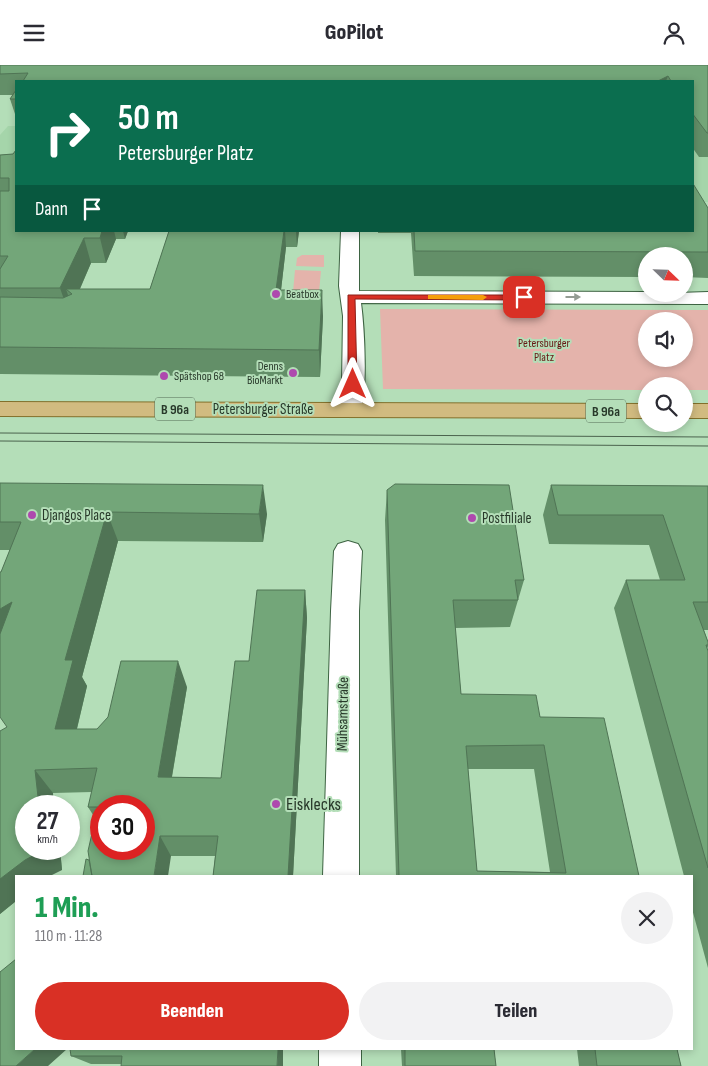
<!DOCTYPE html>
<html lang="de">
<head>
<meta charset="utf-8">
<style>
  :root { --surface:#fff; --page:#f2f2f3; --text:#2b2b33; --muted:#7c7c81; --accent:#d93025 }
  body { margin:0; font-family:"Sofia Sans Condensed",sans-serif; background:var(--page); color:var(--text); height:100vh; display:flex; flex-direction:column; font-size:19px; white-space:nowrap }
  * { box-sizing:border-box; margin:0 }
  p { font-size:16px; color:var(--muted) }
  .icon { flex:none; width:28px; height:28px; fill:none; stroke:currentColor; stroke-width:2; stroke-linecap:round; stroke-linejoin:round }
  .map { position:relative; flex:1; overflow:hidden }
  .side { position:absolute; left:15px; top:810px; width:678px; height:175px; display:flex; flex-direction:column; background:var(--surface); border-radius:0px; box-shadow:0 2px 8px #0003 }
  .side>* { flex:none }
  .guide { position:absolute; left:15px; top:15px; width:679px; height:152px; border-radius:0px; box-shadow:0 2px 8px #0003; background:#0b6e4f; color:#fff; overflow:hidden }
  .needle { width:32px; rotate:113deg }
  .tools { position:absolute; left:638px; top:182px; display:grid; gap:10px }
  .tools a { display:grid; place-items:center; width:55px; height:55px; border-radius:50%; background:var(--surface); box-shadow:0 2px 8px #0003; font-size:25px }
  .speed { position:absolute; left:15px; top:730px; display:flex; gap:10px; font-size:25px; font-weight:700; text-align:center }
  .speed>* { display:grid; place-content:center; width:65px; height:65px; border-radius:50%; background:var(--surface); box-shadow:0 2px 8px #0003; line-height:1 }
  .speed small { font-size:12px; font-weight:400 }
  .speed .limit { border:8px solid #d22; background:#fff; color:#111 }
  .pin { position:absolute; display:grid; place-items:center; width:42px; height:42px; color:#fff; margin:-21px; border-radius:10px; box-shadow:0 2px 8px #0006 }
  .me { position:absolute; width:55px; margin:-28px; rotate:0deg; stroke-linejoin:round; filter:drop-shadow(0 0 4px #0008) }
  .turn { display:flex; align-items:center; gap:18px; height:105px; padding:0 20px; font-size:22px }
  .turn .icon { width:65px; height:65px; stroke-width:2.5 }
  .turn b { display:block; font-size:35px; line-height:42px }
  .then { display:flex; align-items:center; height:48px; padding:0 20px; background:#0003; gap:10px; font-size:19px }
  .round { display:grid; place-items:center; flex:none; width:52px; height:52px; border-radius:26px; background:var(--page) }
  .summary { display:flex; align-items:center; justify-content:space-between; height:85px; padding:0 20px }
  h1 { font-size:30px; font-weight:800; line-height:38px; color:#1e9e55 }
  .primary-button { display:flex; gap:10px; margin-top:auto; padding:10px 20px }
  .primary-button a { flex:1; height:58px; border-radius:30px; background:var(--accent); color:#fff; font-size:20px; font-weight:800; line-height:58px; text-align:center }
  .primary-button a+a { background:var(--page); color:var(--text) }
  header { display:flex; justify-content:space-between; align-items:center; height:65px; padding:0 20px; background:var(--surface); font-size:22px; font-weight:800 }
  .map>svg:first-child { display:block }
  .built { fill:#a5d5aa }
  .green { fill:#e4b3ab; fill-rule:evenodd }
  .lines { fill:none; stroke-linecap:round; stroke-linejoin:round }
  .minor-casing { stroke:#3d6342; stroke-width:2 }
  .primary-casing { stroke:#82702b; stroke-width:2 }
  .minor { fill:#fff; fill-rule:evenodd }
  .primary { fill:#d1bb80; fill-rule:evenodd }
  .tram { stroke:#4b634e; stroke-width:1 }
  .wall { fill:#638f68; fill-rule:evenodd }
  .shaded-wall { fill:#507455 }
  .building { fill:#73a679; stroke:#507455; fill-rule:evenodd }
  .oneway { fill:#949c94 }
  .route { fill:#d93025; stroke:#8d1f18 }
  .slow { fill:#f59e0b }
  .poi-dot { fill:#ae49ae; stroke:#b4deb8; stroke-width:2 }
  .labels { text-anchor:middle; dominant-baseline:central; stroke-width:4; stroke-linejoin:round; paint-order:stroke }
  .far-poi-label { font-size:12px; fill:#28392a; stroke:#b4deb8; text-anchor:start }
  .far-park-label { font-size:12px; fill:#671613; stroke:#b4deb8 }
  .shield { fill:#b4deb8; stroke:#526a55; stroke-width:1 }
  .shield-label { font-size:14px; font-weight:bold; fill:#28392a }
  .street-label { font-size:15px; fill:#28392a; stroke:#b4deb8 }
  .poi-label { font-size:15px; fill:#28392a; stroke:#b4deb8; text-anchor:start }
  .near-poi-label { font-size:18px; fill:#28392a; stroke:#b4deb8; text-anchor:start }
</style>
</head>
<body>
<header><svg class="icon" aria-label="menu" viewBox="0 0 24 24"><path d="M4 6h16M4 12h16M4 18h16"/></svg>GoPilot<svg class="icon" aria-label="person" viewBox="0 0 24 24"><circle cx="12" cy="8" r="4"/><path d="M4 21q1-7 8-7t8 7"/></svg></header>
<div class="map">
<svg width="708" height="1001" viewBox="0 0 708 1001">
  <rect width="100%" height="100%" fill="#b4deb8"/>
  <path class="built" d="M8 61H16V106H0V70Z
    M692 66H708V137H693Z"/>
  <path class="green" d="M302 190H324V202L296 201 297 193Z
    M295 205 321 206 319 227H293Z
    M380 244 708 245V325H684V321H646V325L383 324ZM646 256H684V294H646Z"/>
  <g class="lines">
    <defs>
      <path id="minor" d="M341 166H359V226L646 227V229L708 227V239L361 238C364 259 369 334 358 350L350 352 342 350 339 345 342 319 343 251 339 221Z
        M348 476 358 479 362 486 359 546V811H323L331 546 334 486 338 479Z
        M319 984H361V1001H319Z"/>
      <path id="primary" d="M0 337 646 339V353L0 351Z
        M684 339H708V353H684Z"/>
    </defs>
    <use href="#minor" class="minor-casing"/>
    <use href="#primary" class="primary-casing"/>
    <use href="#minor" class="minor"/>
    <use href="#primary" class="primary"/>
    <path class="tram" d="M0 368 708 372
      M0 376 708 381"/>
  </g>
  <path class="wall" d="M0 0H708V92H699L692 82V16H16V52L10 34 13 30H0Z
    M13 89 16 166H128L125 174H116L106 198H91L80 224H150L169 166H299L297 182H286L281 225 323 251 320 312 0 309V90Z
    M708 143V213L684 212V191H646V212L414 211 411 168H378V166H692Z
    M0 418 267 449 263 477 118 476 82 612 87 621 77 664H97L187 622 172 712 221 713 249 596 305 525 307 553 293 811H213L215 791H171L90 795 95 753 88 742 92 727 53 728 26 784H60L62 805 16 811V836L0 849 7 662 1 507 10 485H0Z
    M551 420 708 421V565H704L708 577V582L707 583 708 586V903L691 840V811H684L614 543 626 515H660L649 480 549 479 543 450Z
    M387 425 524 515 510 562 455 563 461 629 540 652 639 811H396L385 455ZM468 704H534L550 807 477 806Z
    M283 984 122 999H91L71 991Z
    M401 984H494L496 1001H402Z
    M577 984H677L681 1001H579Z"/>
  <path class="shaded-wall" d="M668 11 666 16H658Z
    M102 166H114L116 174 106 198 100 173Z
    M123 166H128L125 174Z
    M284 166H285L286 182 278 251 276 225Z
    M296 166H299L297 182Z
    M84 173 91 198 74 237 72 229 66 224 72 242 69 249 60 223Z
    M322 225 323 251 320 312 319 285Z
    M263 420 267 449 263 477 259 449Z
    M107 447 118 476 82 612 87 621 71 688 55 664 65 595Z
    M305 525 307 553 293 811H288Z
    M12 537 0 581V544Z
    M178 596 187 622 168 734 158 712Z
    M35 705 53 728 54 741H39Z
    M160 771 171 791 168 811H154Z
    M44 784H60L62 805 50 811H16V836L0 849V814L25 795Z
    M35 984H67L48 1001H16Z
    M278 984H283V1001H277Z"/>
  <path class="building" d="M0 0H708V68H707L692 48V16H671L668 11 658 16H23L28 8 0 9Z
    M16 25V34H10Z
    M16 85V166H102L100 173H84L60 223H0V204L8 191H0V126H9V113H0V90L13 89Z
    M692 117 708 143V187L415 186 414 166H692Z
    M169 166H284L276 225H322L319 285 0 282V232L63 233 72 229 66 224H150Z
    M0 418 263 420 259 449 107 447 65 595H73L55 664H97L108 652 121 596H178L158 712 221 713 235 596H249L257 525H305L288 811H213L218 771H160L154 811H92L88 786 98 742H88L97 703 35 705 39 741H26V784H44V785L25 795 0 814V666L7 662 0 652V569L12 537 0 544V507H1L21 457H0ZM101 741H144V784H101Z
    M395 419 509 420 524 515H515L518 535H453L461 629 536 630 540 652 604 653 639 811H399L387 425ZM544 680 566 808 477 806 466 681Z
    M551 420 708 421V537H693L708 577V580H706L708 586V803L626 515H685L663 450H558Z
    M86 794 89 795 92 811H83Z
    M16 894V984H35L16 1001H0V907Z
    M70 984H278L277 1001H121L122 991H71Z
    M405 984H494L496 1001H405Z
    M595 984H677L681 1001H597Z"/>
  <defs><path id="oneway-solid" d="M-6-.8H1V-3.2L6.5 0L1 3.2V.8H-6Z" transform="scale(1.25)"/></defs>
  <use class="oneway" href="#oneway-solid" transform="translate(573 232)"/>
  <path class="route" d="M348 230H524L528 232 524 235 355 234 357 319 353 321 348 319Z"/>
  <path class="slow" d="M428 230H483L487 232 483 235 431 234H428Z"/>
  <g class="poi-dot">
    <circle cx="276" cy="229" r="5"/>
    <circle cx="293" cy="308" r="5"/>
    <circle cx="164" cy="311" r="5"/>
    <circle cx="32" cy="450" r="5"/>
    <circle cx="472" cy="453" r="5"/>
    <circle cx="276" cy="739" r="5"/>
  </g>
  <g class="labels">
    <g class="far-poi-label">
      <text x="286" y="229">Beatbox</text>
      <text x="283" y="301" text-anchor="end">Denns<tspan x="283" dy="14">BioMarkt</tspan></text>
      <text x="174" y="311">Spätshop 68</text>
    </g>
    <g class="far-park-label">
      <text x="544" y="278">Petersburger<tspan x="544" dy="14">Platz</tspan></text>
    </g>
    <g class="shield">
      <rect x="155" y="332.5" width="40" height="23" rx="4"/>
      <rect x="586" y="334.5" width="40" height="23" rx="4"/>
    </g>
    <g class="shield-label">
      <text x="175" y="344">B 96a</text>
      <text x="606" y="346">B 96a</text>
    </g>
    <g class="street-label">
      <text x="263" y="344">Petersburger Straße</text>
      <text transform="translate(343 649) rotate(-89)">Mühsamstraße</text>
    </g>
    <g class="poi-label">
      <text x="42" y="450">Djangos Place</text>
      <text x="482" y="453">Postfiliale</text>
    </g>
    <g class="near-poi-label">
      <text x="286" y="739">Eisklecks</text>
    </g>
  </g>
</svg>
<div class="tools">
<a><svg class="needle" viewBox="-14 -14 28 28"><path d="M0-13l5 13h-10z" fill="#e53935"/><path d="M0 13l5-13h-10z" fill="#7c7c81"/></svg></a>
<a><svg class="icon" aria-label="sound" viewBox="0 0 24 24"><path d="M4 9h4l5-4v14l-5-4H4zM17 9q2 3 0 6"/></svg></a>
<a><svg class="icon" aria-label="search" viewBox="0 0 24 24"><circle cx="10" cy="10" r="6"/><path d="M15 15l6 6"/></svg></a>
</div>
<div class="speed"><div>27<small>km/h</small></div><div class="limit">30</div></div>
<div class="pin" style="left:524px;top:232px;background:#d93025"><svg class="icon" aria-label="arrive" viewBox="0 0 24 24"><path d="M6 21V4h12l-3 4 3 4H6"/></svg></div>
<svg class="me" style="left:353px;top:319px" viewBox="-20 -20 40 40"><path d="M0-17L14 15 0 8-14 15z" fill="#d93025" stroke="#fff" stroke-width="4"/></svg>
<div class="guide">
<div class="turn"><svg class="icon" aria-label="right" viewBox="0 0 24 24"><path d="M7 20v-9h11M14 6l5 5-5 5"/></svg><div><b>50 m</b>Petersburger Platz</div></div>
<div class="then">Dann<svg class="icon" aria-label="arrive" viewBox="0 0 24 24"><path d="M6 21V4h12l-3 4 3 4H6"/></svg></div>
</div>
<section class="side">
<div class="summary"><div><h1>1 Min.</h1><p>110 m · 11:28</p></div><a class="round"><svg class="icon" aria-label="close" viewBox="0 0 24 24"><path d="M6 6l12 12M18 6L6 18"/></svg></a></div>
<div class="primary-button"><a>Beenden</a><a>Teilen</a></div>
</section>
</div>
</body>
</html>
